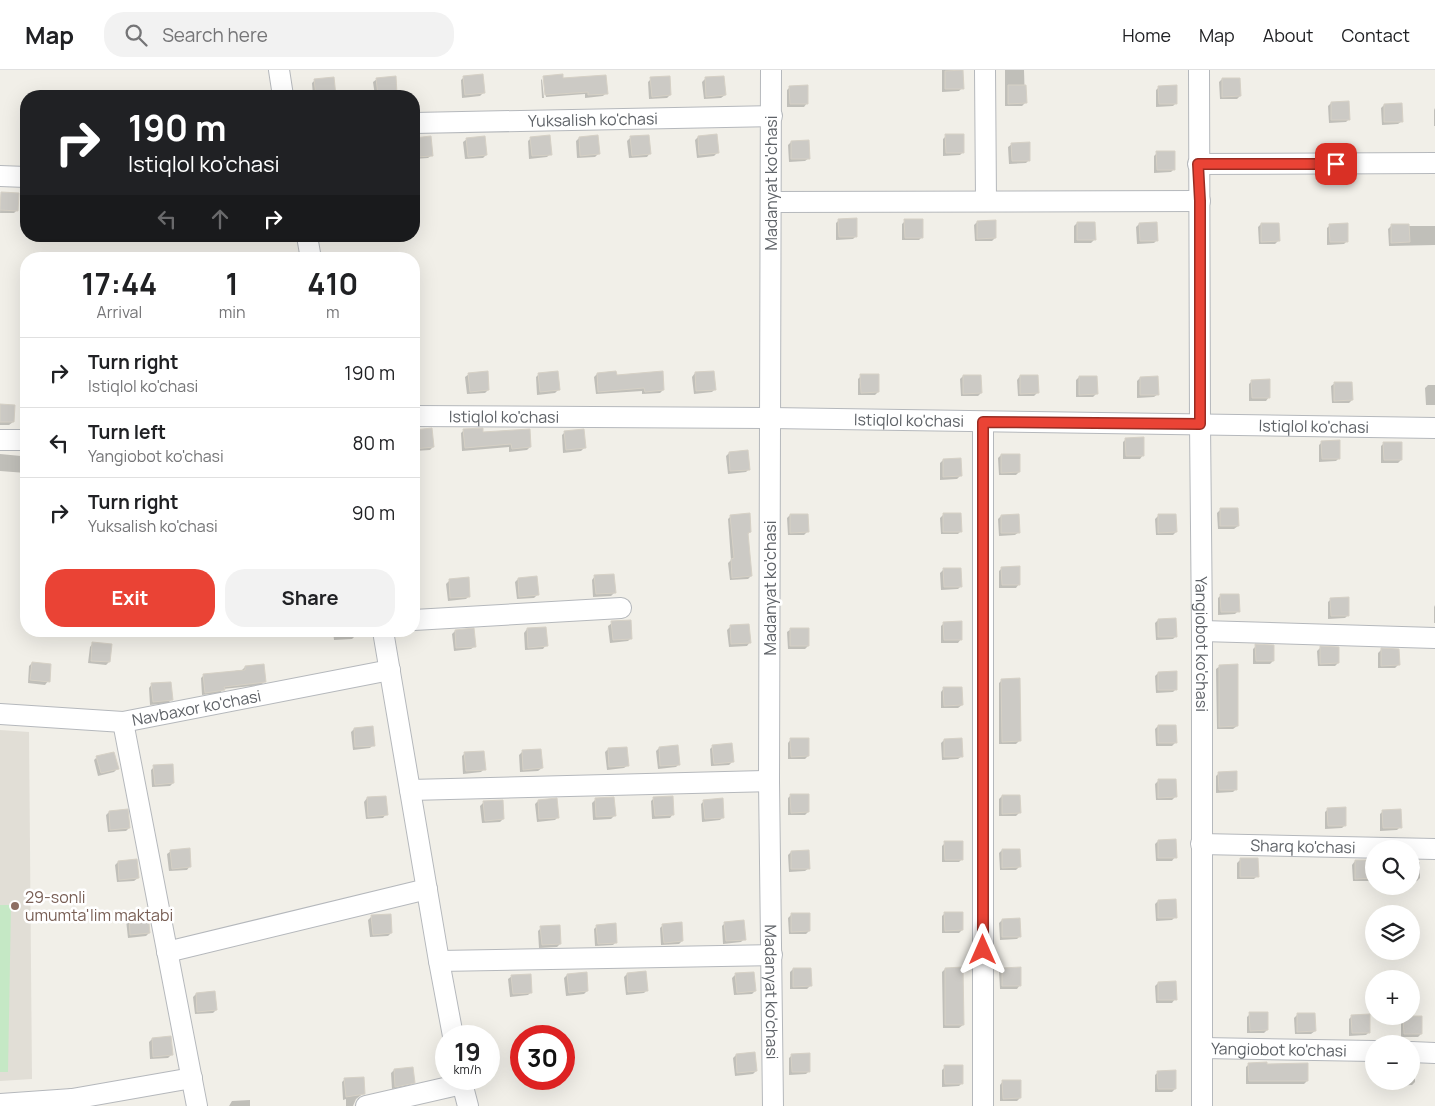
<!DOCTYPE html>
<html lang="en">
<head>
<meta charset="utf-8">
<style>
  :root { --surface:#fff; --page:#f2f2f2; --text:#202124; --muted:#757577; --line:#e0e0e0; --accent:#ea4335 }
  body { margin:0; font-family:Manrope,sans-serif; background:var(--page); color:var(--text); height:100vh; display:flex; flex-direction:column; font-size:19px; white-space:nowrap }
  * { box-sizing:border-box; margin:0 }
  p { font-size:16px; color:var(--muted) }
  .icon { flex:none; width:28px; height:28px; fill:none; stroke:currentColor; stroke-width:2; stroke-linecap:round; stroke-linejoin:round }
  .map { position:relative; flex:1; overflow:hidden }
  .side { position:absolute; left:20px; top:182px; width:400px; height:385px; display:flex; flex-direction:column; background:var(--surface); border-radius:20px; box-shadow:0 5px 20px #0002 }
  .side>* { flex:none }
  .guide { position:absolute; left:20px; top:20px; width:400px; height:152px; border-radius:20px; box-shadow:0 5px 20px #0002; background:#202124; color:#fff; overflow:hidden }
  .tools { position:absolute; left:1365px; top:770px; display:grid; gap:10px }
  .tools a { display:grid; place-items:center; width:55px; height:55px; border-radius:50%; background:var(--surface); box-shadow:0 5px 20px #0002; font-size:25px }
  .speed { position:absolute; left:435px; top:955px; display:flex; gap:10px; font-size:25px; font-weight:700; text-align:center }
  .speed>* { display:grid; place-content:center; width:65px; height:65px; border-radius:50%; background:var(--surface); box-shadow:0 5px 20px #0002; line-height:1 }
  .speed small { font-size:12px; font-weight:400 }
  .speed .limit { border:8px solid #d22; background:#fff; color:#111 }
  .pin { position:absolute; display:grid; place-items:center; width:42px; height:42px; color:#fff; margin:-21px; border-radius:10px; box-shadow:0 2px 8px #0006 }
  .me { position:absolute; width:55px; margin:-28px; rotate:0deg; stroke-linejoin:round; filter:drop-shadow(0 0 4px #0008) }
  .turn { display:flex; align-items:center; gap:18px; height:105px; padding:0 25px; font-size:22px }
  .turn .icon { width:65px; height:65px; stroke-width:2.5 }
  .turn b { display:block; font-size:35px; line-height:42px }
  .lanes { display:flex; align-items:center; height:48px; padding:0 25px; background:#0003; justify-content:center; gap:25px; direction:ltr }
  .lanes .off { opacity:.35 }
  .eta { display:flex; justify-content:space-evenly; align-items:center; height:85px; text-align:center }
  .eta b { font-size:30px; font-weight:700; line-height:35px }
  .cta { display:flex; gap:10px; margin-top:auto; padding:10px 25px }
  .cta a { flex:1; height:58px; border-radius:20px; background:var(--accent); color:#fff; font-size:20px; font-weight:700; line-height:58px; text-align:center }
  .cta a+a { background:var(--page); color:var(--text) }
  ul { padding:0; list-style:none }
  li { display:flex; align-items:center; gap:15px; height:70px; padding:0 25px; border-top:1px solid var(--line) }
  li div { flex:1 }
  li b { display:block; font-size:19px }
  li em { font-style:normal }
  header { display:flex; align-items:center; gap:30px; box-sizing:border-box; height:70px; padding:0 25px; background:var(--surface); border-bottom:1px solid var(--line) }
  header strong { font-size:24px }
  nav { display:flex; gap:28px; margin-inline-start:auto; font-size:18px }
  .search { width:350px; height:45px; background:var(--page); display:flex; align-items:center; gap:12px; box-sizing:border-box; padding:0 18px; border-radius:20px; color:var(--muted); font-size:19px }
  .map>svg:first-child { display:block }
  .education { fill:#e1ded6 }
  .green { fill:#c5e8c5 }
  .shadow { fill:#0003 }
  .building { fill:#cccac5; stroke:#d6d1c6 }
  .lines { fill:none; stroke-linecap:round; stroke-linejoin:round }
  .minor-casing { stroke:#b5b8bc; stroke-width:22 }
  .minor { stroke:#fff; stroke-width:20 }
  .route-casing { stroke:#982c22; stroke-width:12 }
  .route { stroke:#ea4335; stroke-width:9 }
  .education-dot { fill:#8d6e63; stroke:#fff; stroke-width:2 }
  .labels { text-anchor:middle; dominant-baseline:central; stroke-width:5; stroke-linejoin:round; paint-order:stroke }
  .street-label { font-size:16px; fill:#5f6368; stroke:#fff }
  .education-label { font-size:16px; fill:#785e54; stroke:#fff; text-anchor:start }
</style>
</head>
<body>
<header>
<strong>Map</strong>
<div class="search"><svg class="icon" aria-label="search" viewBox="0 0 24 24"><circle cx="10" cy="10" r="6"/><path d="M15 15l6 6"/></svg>Search here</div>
<nav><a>Home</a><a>Map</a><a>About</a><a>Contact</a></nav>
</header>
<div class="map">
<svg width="1435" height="1036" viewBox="0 0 1435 1036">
  <rect width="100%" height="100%" fill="#f1efe8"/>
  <path class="education" d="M0 660 29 662 32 1009 0 1011Z"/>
  <path class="green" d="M0 835H11L8 1002H0Z"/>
  <path class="shadow" d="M942 0H962V18L959 21 942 22Z
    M1005 0H1024L1025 33 1022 36H1005Z
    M464 7 483 23 480 26 462 28 461 10Z
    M544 7 562 10 606 23 603 26 585 28V24L546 27Z
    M377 9 396 25 394 26H375L373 12Z
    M542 9 544 28H542L541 10Z
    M651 9 670 25 667 28 649 29 648 12Z
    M705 9 725 25 721 28 704 29 702 12Z
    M1222 9 1240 26 1237 29H1220L1219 12Z
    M315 10 334 26H313L312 13Z
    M790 17 807 33 804 37H787V20Z
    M1159 17 1176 33 1173 36 1156 37V20Z
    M1331 33 1349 49 1346 52 1329 53 1328 36Z
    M1384 35 1402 51 1398 54 1382 55 1381 38Z
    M1435 38V56H1434V40Z
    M946 66 963 82 960 85 943 86V69Z
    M631 67 650 83 647 87 629 88 627 71Z
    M698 67 717 83 714 86 697 88 695 70Z
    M430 68 432 85 428 88 414 89V69Z
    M531 68 550 84 547 87 529 89 528 71Z
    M579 68 598 84 595 87 577 88 576 71Z
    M467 69 486 85 483 88 465 89 463 72Z
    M791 72 809 88 805 91 789 92 788 75Z
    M1012 74 1029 90 1026 93 1009 94 1008 77Z
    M1157 83 1174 99 1171 102 1154 103V86Z
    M1 123 17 140 14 143H0Z
    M839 150 856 166 853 169 836 170V153Z
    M905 151 922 167 919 170H902V154Z
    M977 152 995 168 992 171H975L974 155Z
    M1077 153 1094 170 1091 173H1074V156Z
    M1139 154 1157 170 1154 173 1137 174 1136 157Z
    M1261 154 1278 171 1275 174H1259L1258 157Z
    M1330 155 1347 171 1344 174 1327 175V158Z
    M1391 156H1435V175L1389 176 1388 159Z
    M414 301H418L419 318 414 322Z
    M695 303 715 319 712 322 694 324 692 307Z
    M469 304 488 320 485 323 467 324 465 307Z
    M539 304 558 320 555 323 537 325 536 307Z
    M597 304 615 306 663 320 660 323 642 324V321L596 324 594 307Z
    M861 306 878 322 875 325H858V309Z
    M963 306 981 323 978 326H961L960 309Z
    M1020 306 1037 323 1034 326H1018L1017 310Z
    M1079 307 1096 324 1093 327H1076V310Z
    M1140 308 1158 324 1154 327 1137 328V311Z
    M1252 311 1269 327 1266 331H1249V314Z
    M1335 313 1352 330 1349 333H1332L1331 316Z
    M1428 315H1435V335H1426L1425 318Z
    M0 335 13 352 9 355H0Z
    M431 360 433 377 430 380 414 381V361Z
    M464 360 482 363 530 377 527 380 509 382V377L462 381 461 363Z
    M565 362 584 378 581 381 563 383 562 365Z
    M1126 369 1143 385 1140 389H1123V372Z
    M1322 372 1339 388 1336 391 1319 392V375Z
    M1384 373 1401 390 1398 393H1381V376Z
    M24 383H26V403L0 401V384L21 386Z
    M729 383 749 399 746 402 728 404 726 386Z
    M1001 385 1019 402 1016 405H999L998 388Z
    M943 390 960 406 957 409 940 410V393Z
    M1220 440 1238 456 1234 459H1218L1217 443Z
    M790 445 807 462 804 465H788L787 448Z
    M943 445 961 461 958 464H941L940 448Z
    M731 446 750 462 747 465 751 506 748 509 730 510 728 493 731 490 728 449Z
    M1001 446 1019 462 1015 465 999 466 998 449Z
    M1158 446 1176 462 1173 465H1156L1155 449Z
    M1002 498 1019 514 1016 518H999V501Z
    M943 500 961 516 958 519 941 520 940 503Z
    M595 506 614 523 611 526 593 527 592 510Z
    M518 509 537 525 534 528 517 529 515 512Z
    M450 510 469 526 466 529 448 531 446 514Z
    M1221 525 1238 541 1235 544 1218 545V528Z
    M1331 529 1348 545 1345 548 1328 549V532Z
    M1435 535V553H1434V537Z
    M1158 550 1176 566 1173 569 1156 570 1155 553Z
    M612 553 631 568 628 571 610 573 608 556Z
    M944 553 961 569 958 573H941V556Z
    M730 557 750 572 747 576 729 577 727 560Z
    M527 559 546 575 543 579 525 580 524 563Z
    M791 559 808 576 805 579H788L787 562Z
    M333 561H355V566L352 569 334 570Z
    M455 561 475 576 471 579 454 581 452 564Z
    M93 573 109 592 106 595 88 593 90 577Z
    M1256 576 1273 591 1270 594H1253V579Z
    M1320 578 1338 593 1335 596H1318L1317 581Z
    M1381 580 1398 595 1395 598H1378V583Z
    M32 593 48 611 45 615 28 613 29 596Z
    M1220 596 1237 656 1233 659H1217L1216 599Z
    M245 597 264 612 261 615 223 619 220 623 202 625 201 608 204 605 242 600Z
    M1158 603 1176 619 1173 622 1156 623 1155 606Z
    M1002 610 1019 671 1016 674H999V613Z
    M152 614 171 630 168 633 150 635 149 618Z
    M944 618 962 635 958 638H941V622Z
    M1158 656 1176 672 1172 676H1156L1155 659Z
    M354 659 373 675 370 678 353 680 351 662Z
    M791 669 808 686 805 689H788V673Z
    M944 670 962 686 958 689 942 690 941 673Z
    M713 676 732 692 729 695 711 696 710 679Z
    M659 678 679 694 676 697 658 699 656 681Z
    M608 679 628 695 624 698 607 700 605 682Z
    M522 682 542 698 538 701 520 702 519 685Z
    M465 683 484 699 481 702 463 704 462 686Z
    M97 687 117 699 114 702 98 706 94 690Z
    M154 697 173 713 170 716 152 717 151 700Z
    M1219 703 1236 719 1233 722 1216 723V706Z
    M1158 711 1175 727 1172 730H1156L1155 714Z
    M791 725 808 742 805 745H788V728Z
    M1002 726 1019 743 1016 746H999V729Z
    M367 728 386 744 383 748 366 749 364 732Z
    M654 728 673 744 670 748 652 749 651 731Z
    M595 730 614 746 611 749 593 750 592 733Z
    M538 731 558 747 555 750 537 752 535 734Z
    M704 731 723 747 720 750 702 752 701 734Z
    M483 733 503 749 500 752 482 753 480 736Z
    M1328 739 1345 755 1342 758 1325 759V742Z
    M1383 741 1400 757 1397 760 1380 761V744Z
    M109 742 129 758 126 761 108 762 106 745Z
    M1158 771 1175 787 1172 791H1156L1155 774Z
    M945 773 962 789 959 792H942V776Z
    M1002 780 1019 797 1016 800H1000L999 783Z
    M171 781 190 796 187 800 169 801 167 784Z
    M791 782 809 798 805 801 789 802 788 785Z
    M1240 790 1257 806 1254 809H1237V793Z
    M1355 791 1373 808 1370 811H1353L1352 795Z
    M118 792 138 808 134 811 117 812 115 795Z
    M1411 792H1420V808L1417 811 1411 812Z
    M1158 831 1175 847 1172 850 1156 851 1155 834Z
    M945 843 962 860 959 863H942V846Z
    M791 845 809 861 806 864H789L788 848Z
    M129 847 149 863 146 866 128 868 126 850Z
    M371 847 391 863 388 866 370 867 368 850Z
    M1002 850 1020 866 1017 869 1000 870 999 853Z
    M725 853 744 869 741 872 723 874 722 856Z
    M663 855 682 871 679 874 661 875 660 858Z
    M597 856 616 872 613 875 595 876 594 859Z
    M541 858 560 874 557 877 539 878 538 861Z
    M793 899 810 916 807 919H790V902Z
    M945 899 963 955 959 958H943L942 902Z
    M1002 899 1020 915 1017 919H1000L999 902Z
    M627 904 647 920 644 923 626 925 624 907Z
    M567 905 587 921 584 924 566 926 564 908Z
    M735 905 755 921 752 924 734 925 732 908Z
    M512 906 531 922 528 925 510 927 508 909Z
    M1158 913 1175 929 1172 933H1156L1155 916Z
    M196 924 216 940 213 943 195 944 193 927Z
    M1250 944 1267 960 1264 963H1247V947Z
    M1297 945 1315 961 1311 964H1295L1294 948Z
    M1352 946 1369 962 1366 965 1349 966V949Z
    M1404 947 1421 964 1418 967H1401V950Z
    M152 969 171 985 168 988 150 989 149 972Z
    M736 985 756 1001 753 1004 735 1006 733 988Z
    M792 985 809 1001 806 1004 789 1005V988Z
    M1249 994 1307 1011 1304 1014H1246V997Z
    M1415 995V1012L1412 1015 1396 1016V1011H1411V996Z
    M945 997 962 1013 959 1016 942 1017V1000Z
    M394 1000 413 1012 410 1015 392 1019 391 1003Z
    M1158 1002 1175 1019 1172 1022H1155V1005Z
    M345 1009 364 1023 356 1029 353 1036H346V1029L343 1030 342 1012Z
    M1003 1011 1020 1028 1017 1031H1000V1015Z
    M250 1030V1036H229L232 1031Z"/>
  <path class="building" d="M963 0 964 19H945V1Z
    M483 4 485 23 465 25 463 6Z
    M563 4V8L606 5 608 24 588 25V22L545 25 543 6Z
    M396 6 397 25 378 26 376 8Z
    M670 6 671 25 652 27 650 7Z
    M724 6 726 25 706 27 705 7Z
    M334 7 336 26H316L314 9Z
    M1222 8H1240L1241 26 1222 27Z
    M808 15V34H790L789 16Z
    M1008 15H1026L1027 33 1008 34Z
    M1177 15V34H1159L1158 16Z
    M1349 31 1350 50H1331V32Z
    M1402 33 1403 52H1384V34Z
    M717 64 719 83 699 85 698 66Z
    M945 64H964V83H946Z
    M550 65 552 85 532 86 530 67Z
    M598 65 600 84 580 86 579 67Z
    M649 65 651 84 632 86 630 66Z
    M431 66 433 86 414 87V68Z
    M485 66 487 85 468 87 466 68Z
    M809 70 810 89H791V71Z
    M1030 72V91H1012L1011 73Z
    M1156 81H1175V100H1157Z
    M1 122 19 123 18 141 0 140Z
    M857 148V167H839L838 149Z
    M904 149H923V168H905Z
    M996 150V168L977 169V151Z
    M1077 152H1095L1096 170H1077Z
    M1157 152 1158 171H1140L1139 153Z
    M1261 153H1279L1280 171 1261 172Z
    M1348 153V172H1330L1329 154Z
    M1391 154H1409L1410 172 1391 173Z
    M488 301 489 320 470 322 468 303Z
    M558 301 560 320 540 322 538 303Z
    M616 301 617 305 663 301 664 320 645 322 644 318 598 322 597 303Z
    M714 301 716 320 696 321 695 302Z
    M860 304H879V322L861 323Z
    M963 305H981L982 323 963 324Z
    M1020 305H1038L1039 323 1020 324Z
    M1079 306H1097L1098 324 1079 325Z
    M1158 306 1159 325H1140V307Z
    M1270 309V328H1252L1251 310Z
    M1334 312H1352L1353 330 1334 331Z
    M0 334 15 335 14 352H0Z
    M432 358 434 377 414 379V360Z
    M483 358V362L530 359 531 377 512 379 511 374 465 378 463 359Z
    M584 359 586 378 566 380 564 361Z
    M1144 367V386H1126L1125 368Z
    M1340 370V389H1322L1321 371Z
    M1383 372H1402V390H1384Z
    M748 380 750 400 730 401 729 382Z
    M1001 384H1020V402L1001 403Z
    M961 388 962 406 943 407V389Z
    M1220 438H1238L1239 456H1220Z
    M750 443 751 462 748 463 752 506 732 508 731 489 734 488 730 445Z
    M943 443H961L962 462H943Z
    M790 444H808L809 462 790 463Z
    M1019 444 1020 463H1001V445Z
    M1158 444H1176L1177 462 1158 463Z
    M1020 496V515H1002L1001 497Z
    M943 498H961L962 517H944Z
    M614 504 616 523 596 524 594 505Z
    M537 506 539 525 519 527 518 508Z
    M469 507 470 527 450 528 449 509Z
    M1220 524H1239L1240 542H1221Z
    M1349 527V546H1331L1330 528Z
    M1176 548 1177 567H1158V549Z
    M631 550 632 569 613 570 611 551Z
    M962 551V570H944L943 552Z
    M749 554 751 573 731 574 730 555Z
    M546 557 548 576 528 578 527 558Z
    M474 558 476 577 456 578 455 560Z
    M790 558H809V576H790Z
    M92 572 112 574 110 592 91 591Z
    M1255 574 1274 575V591H1256Z
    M1320 576 1339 577V593L1320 594Z
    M1381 578 1399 579 1400 595 1381 596Z
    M32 592 51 594 50 612 30 610Z
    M264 594 266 612 224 617 225 620 205 623 203 604 245 600V596Z
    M1238 594V656L1219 657V595Z
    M1177 601V620H1158V602Z
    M1020 608 1021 671 1002 672 1001 609Z
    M171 612 173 630 153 632 151 613Z
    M943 617H962L963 635 944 636Z
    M1158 655H1176L1177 673H1158Z
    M373 656 375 676 355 677 354 658Z
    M790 668H809V686L791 687Z
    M962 668 963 687H944V669Z
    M732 673 734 692 714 694 712 675Z
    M678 675 680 695 660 696 659 677Z
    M627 677 629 696 609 697 608 678Z
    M541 679 543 698 523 700 522 680Z
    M484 681 486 700 466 701 464 682Z
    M114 682 119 699 101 703 96 686Z
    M173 694 174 713 155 715 153 695Z
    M1237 701V720H1219L1218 702Z
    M1158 709H1176L1177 727 1158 728Z
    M790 724H809V742L791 743Z
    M1002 725H1020L1021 743 1002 744Z
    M386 726 388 745 368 747 367 727Z
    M673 726 674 745 655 746 653 727Z
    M614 727 616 746 596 747 595 728Z
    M557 728 559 748 539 749 538 730Z
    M723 728 724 748 705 749 703 730Z
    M503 730 504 749 485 751 483 731Z
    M1346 737V756H1328L1327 738Z
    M128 739 130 758 110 760 109 741Z
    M1401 739 1402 758H1383L1382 740Z
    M1176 769 1177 788H1158V770Z
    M944 771H963V790H945Z
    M190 778 191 797 172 799 170 780Z
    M1002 779H1020L1021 797 1002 798Z
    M809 780 810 799H791V781Z
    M1240 788H1258L1259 807H1240Z
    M137 789 139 808 119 810 118 791Z
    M1355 790H1373L1374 808 1355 809Z
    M1176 829 1177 848H1158V830Z
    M944 842H963V860L945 861Z
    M791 843H810V861L791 862Z
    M148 844 150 863 130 865 129 846Z
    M391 844 392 863 373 865 371 845Z
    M1020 848 1021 867H1002V849Z
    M744 850 746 870 726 871 724 852Z
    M682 852 683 871 664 873 662 854Z
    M616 853 617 873 598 874 596 855Z
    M560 855 561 874 542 875 540 856Z
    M963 897 964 955H945V898Z
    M1021 897V916H1002V898Z
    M793 898H811L812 916 793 917Z
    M646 901 648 921 628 922 627 903Z
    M587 902 588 921 569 923 567 904Z
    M754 902 756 921 737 923 735 903Z
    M531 904 532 923 513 924 511 905Z
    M1176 911 1177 930H1158V912Z
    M215 921 217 940 197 942 196 923Z
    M1249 942H1268V960L1250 961Z
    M1297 943H1315L1316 961 1297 962Z
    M1370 944V963H1352L1351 945Z
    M1403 946H1422V964H1404Z
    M171 966 173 985 153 987 152 968Z
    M755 982 757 1001 737 1003 736 984Z
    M810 983V1002H792L791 984Z
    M1267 992V994L1308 993V1011H1249L1248 993Z
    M944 995H963V1014H945Z
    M413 997 415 1013 395 1017 394 999Z
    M1176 1000V1019H1158L1157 1001Z
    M364 1007 365 1024 346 1027 344 1008Z
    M1002 1010H1021V1028L1003 1029Z"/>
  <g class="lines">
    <defs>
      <g id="minor">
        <path d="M279 0 283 26"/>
        <path id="s1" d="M771 0 769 711 773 1036"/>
        <path d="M985 0 986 130"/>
        <path id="s2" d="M1199 0 1200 354 1202 561V1036"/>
        <path id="s3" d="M414 53 772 46"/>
        <path d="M1198 94 1435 93"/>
        <path d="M0 106 26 107"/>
        <path d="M772 132 1200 131"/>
        <path d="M307 166 311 189"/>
        <path id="s4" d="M414 346 771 348 1435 358"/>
        <path d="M0 370H26"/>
        <path d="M414 550 621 538"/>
        <path d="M383 561 439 891 453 966"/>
        <path d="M1202 561 1435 568"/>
        <path id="s5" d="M0 644 123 652 390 600"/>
        <path d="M123 652 197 1036"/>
        <path d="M410 720 769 711"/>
        <path id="s6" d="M1201 774 1435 779"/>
        <path d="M167 882 427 819"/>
        <path d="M439 891 772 885"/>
        <path id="s7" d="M1203 978 1374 981"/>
        <path d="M1411 982 1435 983"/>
        <path d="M461 1009 468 1036"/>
        <path d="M72 1029 192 1008"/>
        <path d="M0 1034 72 1029V1036"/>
        <path d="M366 1036 462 1014"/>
        <path d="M983 1036V352"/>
      </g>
    </defs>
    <use href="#minor" class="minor-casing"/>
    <use href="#minor" class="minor"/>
  </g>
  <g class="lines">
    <defs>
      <path id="route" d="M983 880V352L1200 354V131L1198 94H1336"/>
    </defs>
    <use href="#route" class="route-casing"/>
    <use href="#route" class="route"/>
  </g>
  <circle class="education-dot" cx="15" cy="836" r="5"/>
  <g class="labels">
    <g class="street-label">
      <text stroke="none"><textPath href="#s3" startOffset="179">Yuksalish ko'chasi</textPath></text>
      <text transform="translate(771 113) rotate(-90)">Madanyat ko'chasi</text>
      <text stroke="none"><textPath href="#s4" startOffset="90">Istiqlol ko'chasi</textPath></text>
      <text stroke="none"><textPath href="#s4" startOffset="495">Istiqlol ko'chasi</textPath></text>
      <text stroke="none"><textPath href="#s4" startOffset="900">Istiqlol ko'chasi</textPath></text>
      <text transform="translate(770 518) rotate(-90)">Madanyat ko'chasi</text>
      <text stroke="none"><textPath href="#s2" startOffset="574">Yangiobot ko'chasi</textPath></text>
      <text stroke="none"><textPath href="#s5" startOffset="198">Navbaxor ko'chasi</textPath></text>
      <text stroke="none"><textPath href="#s6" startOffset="102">Sharq ko'chasi</textPath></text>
      <text stroke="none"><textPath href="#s1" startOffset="922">Madanyat ko'chasi</textPath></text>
      <text stroke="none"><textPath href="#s7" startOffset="76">Yangiobot ko'chasi</textPath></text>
    </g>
    <g class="education-label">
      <text x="25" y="827">29-sonli<tspan x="25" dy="18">umumta'lim maktabi</tspan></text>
    </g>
  </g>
</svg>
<div class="tools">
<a><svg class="icon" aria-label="search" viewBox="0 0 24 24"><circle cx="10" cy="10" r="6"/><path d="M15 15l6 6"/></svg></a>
<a><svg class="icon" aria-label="layers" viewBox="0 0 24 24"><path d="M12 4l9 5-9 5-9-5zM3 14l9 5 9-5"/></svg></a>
<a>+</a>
<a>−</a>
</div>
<div class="speed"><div>19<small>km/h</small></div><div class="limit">30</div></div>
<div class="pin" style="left:1336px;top:94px;background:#d93025"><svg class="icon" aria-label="arrive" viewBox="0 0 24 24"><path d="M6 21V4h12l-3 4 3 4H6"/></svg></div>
<svg class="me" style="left:983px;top:880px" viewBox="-20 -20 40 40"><path d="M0-17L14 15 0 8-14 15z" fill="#ea4335" stroke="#fff" stroke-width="4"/></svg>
<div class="guide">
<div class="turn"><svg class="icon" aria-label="right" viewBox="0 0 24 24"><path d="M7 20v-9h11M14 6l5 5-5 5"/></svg><div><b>190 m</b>Istiqlol ko'chasi</div></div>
<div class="lanes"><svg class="icon off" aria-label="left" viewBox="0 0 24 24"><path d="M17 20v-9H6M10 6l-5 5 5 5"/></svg><svg class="icon off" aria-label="ahead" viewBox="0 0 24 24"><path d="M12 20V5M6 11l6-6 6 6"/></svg><svg class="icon" aria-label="right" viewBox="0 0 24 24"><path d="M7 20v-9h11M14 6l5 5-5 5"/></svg></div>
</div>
<section class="side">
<div class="eta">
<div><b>17:44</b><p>Arrival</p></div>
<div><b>1</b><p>min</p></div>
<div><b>410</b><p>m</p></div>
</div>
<ul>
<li><svg class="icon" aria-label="right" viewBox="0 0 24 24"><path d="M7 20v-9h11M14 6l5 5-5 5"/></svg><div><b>Turn right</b><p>Istiqlol ko'chasi</p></div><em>190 m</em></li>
<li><svg class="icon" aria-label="left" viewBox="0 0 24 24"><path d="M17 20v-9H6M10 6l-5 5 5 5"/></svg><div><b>Turn left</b><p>Yangiobot ko'chasi</p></div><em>80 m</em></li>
<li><svg class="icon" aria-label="right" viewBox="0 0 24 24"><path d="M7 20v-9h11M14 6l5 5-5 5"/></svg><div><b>Turn right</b><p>Yuksalish ko'chasi</p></div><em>90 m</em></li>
</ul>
<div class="cta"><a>Exit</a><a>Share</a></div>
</section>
</div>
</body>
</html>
